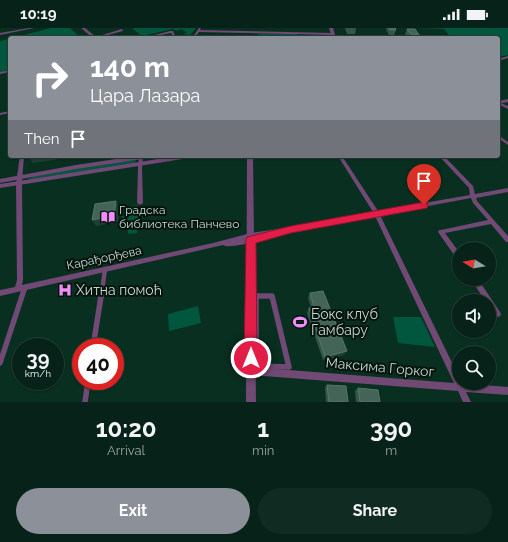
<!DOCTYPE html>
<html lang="en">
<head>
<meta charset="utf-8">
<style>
  :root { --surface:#072319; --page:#102b22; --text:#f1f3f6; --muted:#98a4a2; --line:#284038; --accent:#8c9099 }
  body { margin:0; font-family:Raleway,sans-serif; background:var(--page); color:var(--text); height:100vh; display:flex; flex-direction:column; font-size:15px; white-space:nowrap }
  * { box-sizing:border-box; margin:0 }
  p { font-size:13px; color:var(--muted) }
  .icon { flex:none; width:22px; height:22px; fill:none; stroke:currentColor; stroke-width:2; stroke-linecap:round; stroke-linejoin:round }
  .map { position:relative; height:374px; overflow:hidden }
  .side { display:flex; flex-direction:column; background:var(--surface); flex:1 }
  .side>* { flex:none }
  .guide { position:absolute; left:8px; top:8px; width:492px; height:122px; border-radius:4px; box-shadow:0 1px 3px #0004,0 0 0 1px var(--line); background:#8c9099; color:#fff; overflow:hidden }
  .needle { width:26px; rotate:281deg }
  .fabs { position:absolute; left:452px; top:214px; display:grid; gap:8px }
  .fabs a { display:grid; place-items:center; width:44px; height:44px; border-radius:50%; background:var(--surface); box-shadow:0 1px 3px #0004,0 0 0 1px var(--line); font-size:20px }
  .speed { position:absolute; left:12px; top:310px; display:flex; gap:8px; font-size:20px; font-weight:700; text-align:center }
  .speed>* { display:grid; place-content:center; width:52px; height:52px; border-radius:50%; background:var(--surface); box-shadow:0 1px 3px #0004,0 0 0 1px var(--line); line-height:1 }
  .speed small { font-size:10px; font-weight:400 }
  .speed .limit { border:6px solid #d22; background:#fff; color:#111 }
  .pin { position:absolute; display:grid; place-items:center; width:34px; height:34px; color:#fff; margin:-41px -17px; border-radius:50% 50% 50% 0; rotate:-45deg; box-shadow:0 0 4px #0007 }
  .pin .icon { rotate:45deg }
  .me { position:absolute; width:44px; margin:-22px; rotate:0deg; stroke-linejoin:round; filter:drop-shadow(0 0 3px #0008) }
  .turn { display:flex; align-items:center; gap:14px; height:84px; padding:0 16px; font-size:18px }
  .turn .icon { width:52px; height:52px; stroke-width:2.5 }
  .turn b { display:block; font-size:28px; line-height:34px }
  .then { display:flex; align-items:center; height:38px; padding:0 16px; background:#0003; gap:8px; font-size:15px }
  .eta { display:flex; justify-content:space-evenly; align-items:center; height:68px; text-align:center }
  .eta b { font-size:24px; font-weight:700; line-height:28px }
  .button { display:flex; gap:8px; margin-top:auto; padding:8px 16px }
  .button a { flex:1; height:46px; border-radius:24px; background:var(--accent); color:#fff; font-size:16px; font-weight:700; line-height:46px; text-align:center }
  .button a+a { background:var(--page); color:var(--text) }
  .status { display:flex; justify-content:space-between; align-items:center; height:28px; padding:0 20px; background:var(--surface); direction:ltr }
  .status svg { height:11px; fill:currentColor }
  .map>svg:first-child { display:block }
  .green { fill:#00573d }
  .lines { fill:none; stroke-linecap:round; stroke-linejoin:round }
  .pedestrian-far1 { stroke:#704974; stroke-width:4.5 }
  .pedestrian { stroke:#704974; stroke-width:5.5 }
  .minor { fill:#704974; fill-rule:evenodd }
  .tertiary { fill:#704974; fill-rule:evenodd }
  .wall { fill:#335647 }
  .shaded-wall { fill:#1c4032 }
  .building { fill:#436456; stroke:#577769 }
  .route { fill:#e11d48; stroke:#92132f }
  .labels { text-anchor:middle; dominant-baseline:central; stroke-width:4; stroke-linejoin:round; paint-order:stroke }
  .poi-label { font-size:12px; fill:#c6dad0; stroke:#05140d; text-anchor:start }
  .street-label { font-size:12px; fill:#c6dad0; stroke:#05140d }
  .near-poi-label { font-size:14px; fill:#c6dad0; stroke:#05140d; text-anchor:start }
  .near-street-label { font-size:14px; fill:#c6dad0; stroke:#05140d }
</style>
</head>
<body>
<div class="status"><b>10:19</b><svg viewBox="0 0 49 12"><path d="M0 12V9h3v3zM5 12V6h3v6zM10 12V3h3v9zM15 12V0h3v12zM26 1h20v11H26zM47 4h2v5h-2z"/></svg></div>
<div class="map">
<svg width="508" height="374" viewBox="0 0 508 374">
  <rect width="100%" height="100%" fill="#092f21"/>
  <path class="green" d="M51 0H70L81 10H12Z
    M132 0H196L190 7 182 6 187 5 182 1 176 3 173 1 142 8Z
    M416 0H508V27L498 29V10H451L444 1Z
    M258 6H297V10H258Z
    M10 11V41L0 44V13Z
    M136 132 135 135 27 152C34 144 120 134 136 132Z
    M138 177 137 205 128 206 127 196H121L122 188H125V179Z
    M198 278 201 295 169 303 168 286Z
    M393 289H421L435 319 398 315Z"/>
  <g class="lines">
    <path class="pedestrian-far1" d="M24 263 25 259
      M102 263 105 241"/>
    <path class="pedestrian" d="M256 268H272L289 339 256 338Z
      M93 319 102 262
      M0 335 24 262
      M85 374 88 353"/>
    <path class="minor" d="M29 0H34L0 7V5Z
      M199 0H201L200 2 333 5 334 6 333 7 199 4 194 10H192Z
      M122 1 123 3 97 10H93Z
      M170 3H173L176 10H174L171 5 148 10H143Z
      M508 28V30L498 33V31Z
      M10 42V44L0 46V44Z
      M498 74 508 78V81L498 76Z
      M10 83V85L0 87V85Z
      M498 107 508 114V117L498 110Z
      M20 128H24L22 155 23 252 22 257 213 215 251 205 291 199 373 184 338 128H342L378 183 470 167 469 160 439 128H444L473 158 475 166 508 160V164L476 170 477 173 508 208V214H506L491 196 445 205 459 224V232L457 231 438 204 439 202H441L488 192 473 175 471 170 380 187 459 349V355L508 359V367L466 364 471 374H463L458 363 251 347 248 346 247 343 248 340 251 339 454 355 375 188 281 205 280 207H278C267 210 231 222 223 217L0 268V262L15 259 17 252 16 155Z
      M139 128H143L142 140 143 175 140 177 137 175 138 140Z
      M471 251H478L500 284 501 286 500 288 498 289 496 288 489 279V273H485Z"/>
    <path class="tertiary" d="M81 0H85L97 10H93Z
      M329 0H333L336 10H332Z
      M508 71V74L498 76V73Z
      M136 128H152L149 130 76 141 0 155V151L76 137Z
      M177 128H192L189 130 0 160V156Z
      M247 128H253L256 374H246Z"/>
  </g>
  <path class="wall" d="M345 0H356L355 6H347Z
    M386 0H395L396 2 394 7H389L386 1Z
    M407 1 419 7 418 10H408L405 6Z
    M310 265 344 327 323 332 307 285 309 280 311 279 308 270Z
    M327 357 348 374H326L325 360Z
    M358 360 380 374H356L355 363Z"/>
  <path class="shaded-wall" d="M28 128H73V129L33 135Z
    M116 173 119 179 118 194 96 198 92 192Z
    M347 323 344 327 323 332 325 329Z"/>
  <path class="building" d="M389 0H395L396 2H390Z
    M407 1H415L419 7H413L410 5Z
    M116 173 114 188 92 192 95 176Z
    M323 263 347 323 325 329 309 280 314 279 310 265Z
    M327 357 346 358 348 374H329Z
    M358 360 378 362 380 374H360Z"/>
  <path class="route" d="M424 174 427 175 428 177 427 180 291 205 256 215 257 330 255 334 251 336 246 334 244 330 246 212 247 209 291 198Z"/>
  <defs>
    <symbol id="library-bare" viewBox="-9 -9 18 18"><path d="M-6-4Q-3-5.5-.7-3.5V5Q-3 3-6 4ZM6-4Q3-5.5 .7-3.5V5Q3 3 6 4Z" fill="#ee8cf8" stroke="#05140d" stroke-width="2.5" paint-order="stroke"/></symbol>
    <symbol id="hospital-bare" viewBox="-9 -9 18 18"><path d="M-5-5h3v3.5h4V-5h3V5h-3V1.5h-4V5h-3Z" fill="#ee8cf8" stroke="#05140d" stroke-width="2.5" paint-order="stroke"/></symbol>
    <symbol id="stadium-bare" viewBox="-9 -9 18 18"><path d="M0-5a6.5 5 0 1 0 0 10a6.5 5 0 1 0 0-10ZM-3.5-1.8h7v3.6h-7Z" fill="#ee8cf8" stroke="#05140d" stroke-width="2.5" paint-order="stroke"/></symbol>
  </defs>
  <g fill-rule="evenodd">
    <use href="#library-bare" x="98" y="179" width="20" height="20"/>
    <use href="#hospital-bare" x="55" y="252" width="20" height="20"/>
    <use href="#stadium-bare" x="290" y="284" width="20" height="20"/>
  </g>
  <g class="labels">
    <g class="poi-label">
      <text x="119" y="182">Градска<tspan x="119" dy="14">библиотека Панчево</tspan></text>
    </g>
    <g class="street-label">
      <text transform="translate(104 230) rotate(-12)">Карађорђева</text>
    </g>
    <g class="near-poi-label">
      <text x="76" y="262">Хитна помоћ</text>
      <text x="311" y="286">Бокс клуб<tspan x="311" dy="16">Гамбару</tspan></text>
    </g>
    <g class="near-street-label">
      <text transform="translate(380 339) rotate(5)">Максима Горког</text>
    </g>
  </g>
</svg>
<div class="fabs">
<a><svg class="needle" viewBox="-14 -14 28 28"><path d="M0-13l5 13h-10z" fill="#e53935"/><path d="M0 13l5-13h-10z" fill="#98a4a2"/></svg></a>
<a><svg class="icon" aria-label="sound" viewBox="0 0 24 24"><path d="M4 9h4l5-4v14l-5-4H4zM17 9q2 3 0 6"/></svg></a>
<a><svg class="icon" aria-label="search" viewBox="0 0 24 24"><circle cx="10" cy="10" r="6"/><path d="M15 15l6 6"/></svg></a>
</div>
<div class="speed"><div>39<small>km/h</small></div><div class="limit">40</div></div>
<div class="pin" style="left:424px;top:177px;background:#d93025"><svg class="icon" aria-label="arrive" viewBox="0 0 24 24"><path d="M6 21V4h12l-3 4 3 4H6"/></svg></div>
<svg class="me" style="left:251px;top:330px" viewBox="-20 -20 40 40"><circle r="17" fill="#e11d48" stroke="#fff" stroke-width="3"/><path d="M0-11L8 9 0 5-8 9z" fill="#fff"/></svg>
<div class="guide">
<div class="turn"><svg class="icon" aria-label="right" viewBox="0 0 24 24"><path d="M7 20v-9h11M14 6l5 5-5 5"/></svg><div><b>140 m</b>Цара Лазара</div></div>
<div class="then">Then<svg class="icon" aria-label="arrive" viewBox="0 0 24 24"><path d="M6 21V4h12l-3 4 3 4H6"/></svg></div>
</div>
</div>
<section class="side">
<div class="eta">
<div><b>10:20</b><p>Arrival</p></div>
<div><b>1</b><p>min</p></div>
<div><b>390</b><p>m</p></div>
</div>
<div class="button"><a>Exit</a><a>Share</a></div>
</section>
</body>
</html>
